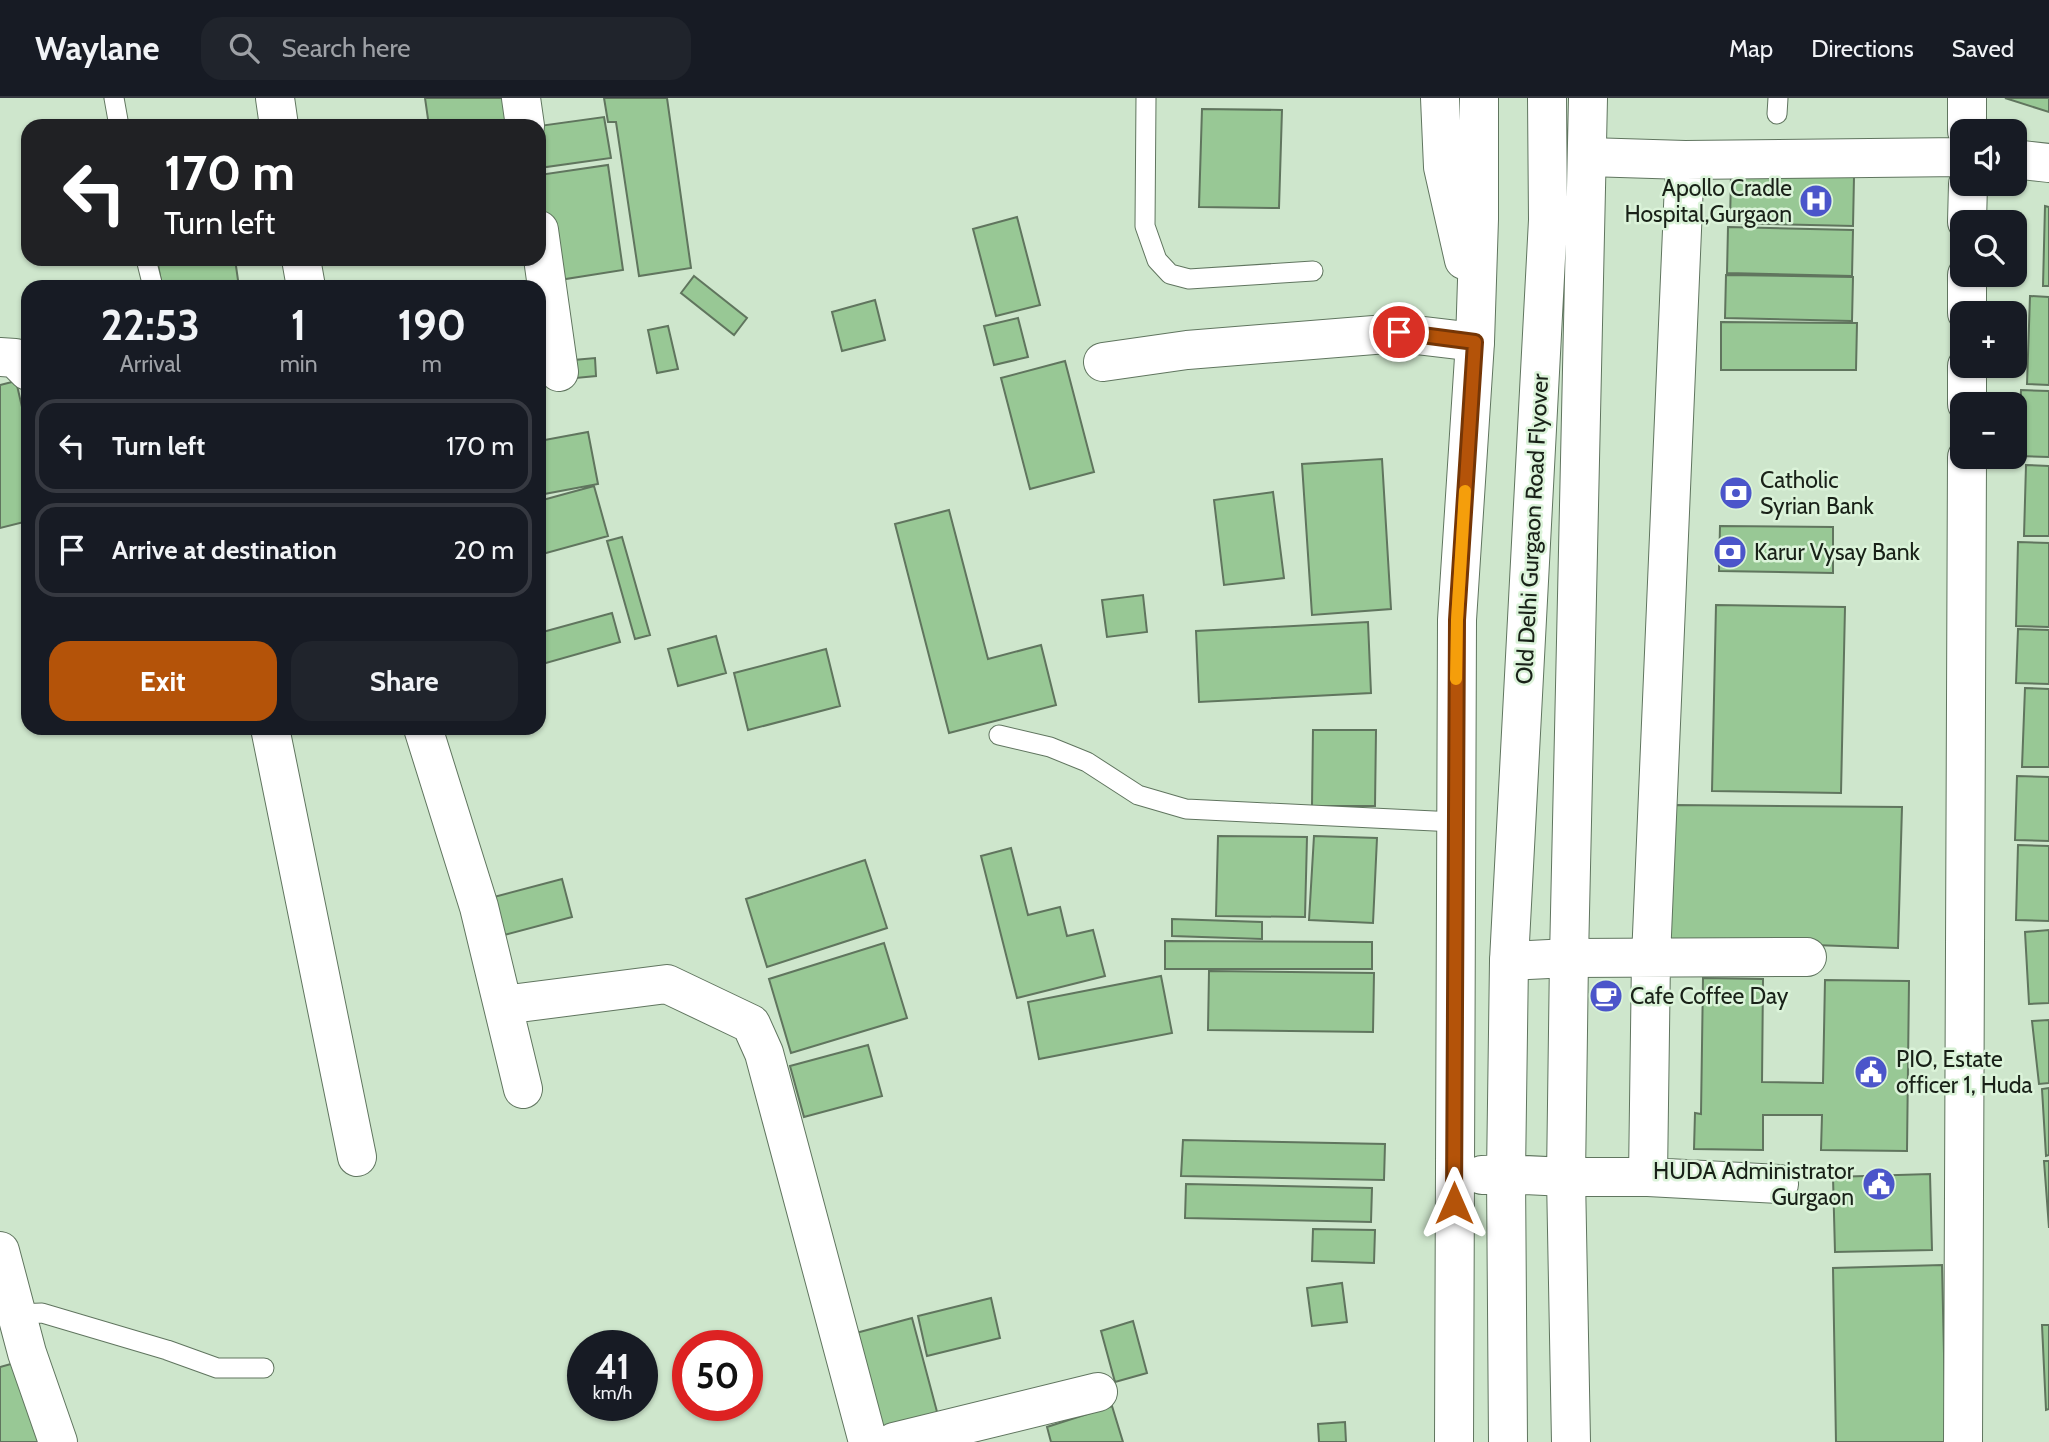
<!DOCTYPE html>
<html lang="en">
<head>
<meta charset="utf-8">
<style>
  :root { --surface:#171b24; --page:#20242c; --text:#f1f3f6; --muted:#9ea1a6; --line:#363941; --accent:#b45309 }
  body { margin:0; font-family:Cabin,sans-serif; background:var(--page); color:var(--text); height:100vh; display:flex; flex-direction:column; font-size:26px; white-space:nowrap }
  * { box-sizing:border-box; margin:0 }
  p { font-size:23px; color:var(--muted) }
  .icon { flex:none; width:38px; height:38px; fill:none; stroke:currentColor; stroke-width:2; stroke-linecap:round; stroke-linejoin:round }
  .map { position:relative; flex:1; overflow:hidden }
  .sheet { position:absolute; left:21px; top:182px; width:525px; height:455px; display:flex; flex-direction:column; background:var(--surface); border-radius:21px; box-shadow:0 2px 5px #0004 }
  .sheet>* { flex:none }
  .banner { position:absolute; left:21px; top:21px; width:525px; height:147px; border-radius:21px; box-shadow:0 2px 5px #0004; background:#202124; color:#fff; overflow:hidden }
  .controls { position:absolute; left:1950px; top:21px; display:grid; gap:14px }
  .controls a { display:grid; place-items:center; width:77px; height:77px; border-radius:14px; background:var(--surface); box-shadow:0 2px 5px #0004; font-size:35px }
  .speed { position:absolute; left:567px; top:1232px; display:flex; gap:14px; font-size:35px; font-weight:700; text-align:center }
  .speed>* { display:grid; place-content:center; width:91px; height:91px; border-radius:50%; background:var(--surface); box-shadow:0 2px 5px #0004; line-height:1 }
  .speed small { font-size:18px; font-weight:400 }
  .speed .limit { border:10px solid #d22; background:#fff; color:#111 }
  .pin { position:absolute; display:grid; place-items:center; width:60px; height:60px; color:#fff; margin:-30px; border:4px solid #fff; border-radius:50%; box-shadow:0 2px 7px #0007 }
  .me { position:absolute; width:77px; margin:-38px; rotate:0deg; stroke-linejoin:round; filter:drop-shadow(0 0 5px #0008) }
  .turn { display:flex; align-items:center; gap:24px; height:147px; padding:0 28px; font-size:32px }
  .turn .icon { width:91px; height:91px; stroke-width:2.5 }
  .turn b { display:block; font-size:49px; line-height:60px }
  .eta { display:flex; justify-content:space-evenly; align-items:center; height:119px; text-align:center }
  .eta b { font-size:42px; font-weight:700; line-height:49px }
  .button { display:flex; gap:14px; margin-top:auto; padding:14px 28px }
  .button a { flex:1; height:80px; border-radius:21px; background:var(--accent); color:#fff; font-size:28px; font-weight:700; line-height:80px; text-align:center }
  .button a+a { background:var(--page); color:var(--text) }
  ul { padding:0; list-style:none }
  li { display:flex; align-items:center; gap:21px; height:94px; margin:0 14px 10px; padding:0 14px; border:4px solid var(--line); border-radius:21px }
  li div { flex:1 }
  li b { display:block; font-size:26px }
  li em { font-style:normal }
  header { display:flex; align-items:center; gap:42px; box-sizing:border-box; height:98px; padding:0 35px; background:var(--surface); border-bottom:2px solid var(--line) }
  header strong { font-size:33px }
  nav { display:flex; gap:38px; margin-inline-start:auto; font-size:24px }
  .search { width:490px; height:63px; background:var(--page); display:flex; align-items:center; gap:18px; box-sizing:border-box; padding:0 24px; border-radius:21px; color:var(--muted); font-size:26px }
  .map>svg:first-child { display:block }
  .building { fill:#98c895; stroke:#60755e; stroke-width:2 }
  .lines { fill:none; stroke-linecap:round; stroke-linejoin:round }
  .lane-casing { stroke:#60755f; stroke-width:21 }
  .street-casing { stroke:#60755f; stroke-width:40 }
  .secondary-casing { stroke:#60755f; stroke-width:40 }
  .lane { stroke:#fff; stroke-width:19 }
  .street { stroke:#fff; stroke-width:38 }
  .secondary { stroke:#fff; stroke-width:38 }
  .route-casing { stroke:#753606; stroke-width:18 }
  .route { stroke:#b45309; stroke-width:12 }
  .slow { stroke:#f59e0b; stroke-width:12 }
  .labels { text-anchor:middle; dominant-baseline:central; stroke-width:5; stroke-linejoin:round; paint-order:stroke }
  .poi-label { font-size:23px; fill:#192118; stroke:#dbf3d9; text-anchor:start }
  .street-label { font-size:23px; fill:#192118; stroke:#dbf3d9 }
</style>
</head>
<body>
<header>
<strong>Waylane</strong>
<div class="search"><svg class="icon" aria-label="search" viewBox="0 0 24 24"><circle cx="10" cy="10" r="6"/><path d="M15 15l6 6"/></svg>Search here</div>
<nav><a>Map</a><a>Directions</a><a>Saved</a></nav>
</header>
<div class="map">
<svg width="2049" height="1344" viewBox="0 0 2049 1344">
  <rect width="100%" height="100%" fill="#cee6cc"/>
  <path class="building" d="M425 0H509L513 28H429Z
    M604 0H667L691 170 639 178 616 24H608Z
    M2005 0H2049V14Z
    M1202 11 1282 12 1279 110 1199 109Z
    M604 19 611 60 539 70V28Z
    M608 67 623 172 553 183 539 77Z
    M1731 77 1854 79 1853 128 1730 125Z
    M2045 108 2049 109V188H2043Z
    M1017 119 1040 207 996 218 973 131Z
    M1728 129 1853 132 1852 178 1727 175Z
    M157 161H235L239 189H162Z
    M1726 177 1853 179 1852 223 1725 220Z
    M694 178 747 220 734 237 681 195Z
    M2030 198 2049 199V287L2027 286Z
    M875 202 885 242 842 253 832 214Z
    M1018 220 1028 259 994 267 984 228Z
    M1721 224 1857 225 1856 272H1721Z
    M668 228 678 271 657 275 648 232Z
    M595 260 596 278 576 280 574 262Z
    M1065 263 1094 374 1030 391 1001 280Z
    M16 283 28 335V423L0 430V287Z
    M2021 292 2049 293V359L2018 358Z
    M588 334 598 386 539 397V343Z
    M1382 361 1391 511 1312 517 1302 366Z
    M2026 367 2049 368V438H2024Z
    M594 388 608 438 539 457V403Z
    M1273 394 1284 480 1224 487 1214 402Z
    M949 412 988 561 1041 547 1056 607 949 635 895 426Z
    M1720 428 1833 429V475L1719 473Z
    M622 439 650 537 635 541 607 443Z
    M2018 444 2049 445V529L2016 528Z
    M1143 497 1147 534 1107 539 1102 502Z
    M1716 507 1845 509 1841 695 1712 693Z
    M612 515 620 544 539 567V535Z
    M1368 524 1371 595 1199 604 1196 533Z
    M2018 531 2049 532V586L2016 585Z
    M716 538 726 575 678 588 668 551Z
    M826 551 840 608 748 632 734 575Z
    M2025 590 2049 591V669H2022Z
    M1313 632H1376L1375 708H1312Z
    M2017 678 2049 679V743L2015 742Z
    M1674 707 1902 709 1898 850 1669 842Z
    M1218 738 1307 739 1305 819 1216 818Z
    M1314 738 1377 740 1373 825 1309 822Z
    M2018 747 2049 748V823L2016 822Z
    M1011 750 1028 817 1060 809 1067 838 1093 832 1105 878 1017 900 981 758Z
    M865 762 887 830 767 869 746 801Z
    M562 781 572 819 504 837 494 799Z
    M1172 821 1262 824V841L1172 838Z
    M2049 832V905L2029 906 2025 834Z
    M1165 843 1372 844V871H1165Z
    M884 845 907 920 791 955 769 881Z
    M1209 873 1374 875 1373 934 1208 932Z
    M1161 878 1172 935 1039 961 1028 904Z
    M1703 880 1763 881 1762 984 1823 985 1825 882 1909 883 1907 1053 1821 1052 1822 1017H1763V1052L1694 1051 1695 1015 1701 1016Z
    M2049 922V985L2039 986 2032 923Z
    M868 947 882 998 804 1019 790 968Z
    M2049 990V1057L2046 1058 2042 991Z
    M1183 1042 1385 1046 1384 1082 1181 1078Z
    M2044 1063H2049V1130Z
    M1930 1076 1932 1152 1835 1154 1833 1079Z
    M1186 1086 1372 1090 1371 1124 1185 1120Z
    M1313 1131 1375 1132 1374 1165 1312 1163Z
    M1942 1167 1946 1344H1836L1833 1170Z
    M1342 1185 1347 1224 1312 1228 1307 1190Z
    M991 1200 1000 1240 927 1258 918 1218Z
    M912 1220 940 1325 884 1340 856 1235Z
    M1133 1223 1147 1275 1115 1284 1101 1233Z
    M2042 1227H2049V1311L2046 1312Z
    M18 1264 39 1344H0V1269Z
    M1112 1308 1123 1344H1051L1047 1329Z
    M1345 1324 1346 1344H1319L1318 1326Z"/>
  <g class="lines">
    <defs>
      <path id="lane" d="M114 0 119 28
        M1146 0 1145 128 1157 162 1170 176 1189 181 1313 173
        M1777 16 1778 0
        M146 161 153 189
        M999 637 1050 649 1087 664 1138 697 1186 711 1455 724
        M16 1216 42 1215 167 1252 217 1270H264"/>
      <path id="street" d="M275 0 279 28
        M521 0 525 28
        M1967 0V33
        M1588 59 1685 62 1962 59
        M2014 61 2049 65
        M1967 124 1968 86
        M539 132 559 274
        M301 161 306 189
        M1967 215V177
        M0 259 15 260 28 273
        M1103 264 1187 252 1399 235 1475 244
        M1967 306V268
        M270 630 357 1059
        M423 630 479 809 523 991
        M1509 863 1569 860 1807 859
        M503 907 667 886 751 926 764 955 868 1344
        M1648 1079 1651 860 1685 62
        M0 1153 27 1255 58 1344
        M894 1344 1098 1294
        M1571 1344 1566 1079H1648L1779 1086
        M1963 1344 1967 359"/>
      <path id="secondary" d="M1440 0 1443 69 1464 162
        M1482 1077 1506 1076 1566 1079 1569 860 1588 0
        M1454 1344 1457 522 1475 244 1479 121V0
        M1508 1344 1506 1076 1509 863 1548 122 1547 0"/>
    </defs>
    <use href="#lane" class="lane-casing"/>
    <use href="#street" class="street-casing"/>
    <use href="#secondary" class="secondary-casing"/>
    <use href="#lane" class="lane"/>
    <use href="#street" class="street"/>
    <use href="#secondary" class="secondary"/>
  </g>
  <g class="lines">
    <defs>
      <path id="route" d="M1399 234 1475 244 1457 522 1454 1105"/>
    </defs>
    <use href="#route" class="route-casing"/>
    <use href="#route" class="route"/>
    <path class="slow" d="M1456 581 1457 522 1465 393"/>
  </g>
  <defs>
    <symbol id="hospital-disc" viewBox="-11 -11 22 22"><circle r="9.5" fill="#4b55ca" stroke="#dbf3d9"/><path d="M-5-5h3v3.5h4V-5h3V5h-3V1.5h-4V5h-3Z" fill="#fff"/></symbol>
    <symbol id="bank-disc" viewBox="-11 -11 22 22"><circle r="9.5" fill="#4b55ca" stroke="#dbf3d9"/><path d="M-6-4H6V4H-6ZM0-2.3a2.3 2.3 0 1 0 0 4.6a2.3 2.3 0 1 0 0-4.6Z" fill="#fff"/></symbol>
    <symbol id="cafe-disc" viewBox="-11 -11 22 22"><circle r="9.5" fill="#4b55ca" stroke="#dbf3d9"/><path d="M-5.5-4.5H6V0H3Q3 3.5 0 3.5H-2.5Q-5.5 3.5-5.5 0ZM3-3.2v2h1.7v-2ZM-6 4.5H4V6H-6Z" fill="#fff"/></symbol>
    <symbol id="civic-disc" viewBox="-11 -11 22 22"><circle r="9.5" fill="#4b55ca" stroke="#dbf3d9"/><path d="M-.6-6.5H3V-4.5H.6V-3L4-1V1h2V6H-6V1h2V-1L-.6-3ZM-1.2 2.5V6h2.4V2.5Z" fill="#fff"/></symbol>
  </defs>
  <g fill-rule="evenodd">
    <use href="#hospital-disc" x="1797" y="84" width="38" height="38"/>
    <use href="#bank-disc" x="1717" y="376" width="38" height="38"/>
    <use href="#bank-disc" x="1711" y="435" width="38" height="38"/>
    <use href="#cafe-disc" x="1587" y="879" width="38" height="38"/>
    <use href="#civic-disc" x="1852" y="955" width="38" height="38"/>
    <use href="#civic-disc" x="1860" y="1067" width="38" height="38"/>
  </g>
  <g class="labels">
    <g class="poi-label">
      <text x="1792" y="90" text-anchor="end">Apollo Cradle<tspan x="1792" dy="26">Hospital,Gurgaon</tspan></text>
      <text x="1760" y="382">Catholic<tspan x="1760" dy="26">Syrian Bank</tspan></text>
      <text x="1754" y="454">Karur Vysay Bank</text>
      <text x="1630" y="898">Cafe Coffee Day</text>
      <text x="1896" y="961">PIO, Estate<tspan x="1896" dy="26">officer 1, Huda</tspan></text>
      <text x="1854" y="1073" text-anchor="end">HUDA Administrator<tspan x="1854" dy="26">Gurgaon</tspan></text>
    </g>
    <g class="street-label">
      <text transform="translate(1532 431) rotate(-87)">Old Delhi Gurgaon Road Flyover</text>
    </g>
  </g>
</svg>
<div class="controls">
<a><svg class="icon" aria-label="sound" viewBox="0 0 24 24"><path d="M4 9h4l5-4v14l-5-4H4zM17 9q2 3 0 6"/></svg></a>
<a><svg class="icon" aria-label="search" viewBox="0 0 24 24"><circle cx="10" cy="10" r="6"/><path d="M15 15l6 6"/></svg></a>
<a>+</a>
<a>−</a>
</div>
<div class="speed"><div>41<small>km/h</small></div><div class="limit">50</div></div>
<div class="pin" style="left:1399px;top:234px;background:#d93025"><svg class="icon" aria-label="arrive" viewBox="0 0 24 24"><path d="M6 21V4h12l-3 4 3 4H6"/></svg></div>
<svg class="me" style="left:1454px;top:1105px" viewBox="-20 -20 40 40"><path d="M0-17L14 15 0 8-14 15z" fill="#b45309" stroke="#fff" stroke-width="4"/></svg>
<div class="banner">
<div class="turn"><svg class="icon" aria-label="left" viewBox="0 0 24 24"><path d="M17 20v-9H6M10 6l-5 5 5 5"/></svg><div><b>170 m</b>Turn left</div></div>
</div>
<section class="sheet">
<div class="eta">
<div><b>22:53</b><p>Arrival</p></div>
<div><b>1</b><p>min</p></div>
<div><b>190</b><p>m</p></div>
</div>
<ul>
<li><svg class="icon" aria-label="left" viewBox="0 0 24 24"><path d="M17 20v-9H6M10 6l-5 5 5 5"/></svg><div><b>Turn left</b></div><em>170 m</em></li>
<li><svg class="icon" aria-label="arrive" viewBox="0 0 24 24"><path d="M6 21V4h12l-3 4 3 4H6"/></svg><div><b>Arrive at destination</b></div><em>20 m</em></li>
</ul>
<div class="button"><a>Exit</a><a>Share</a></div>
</section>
</div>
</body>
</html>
